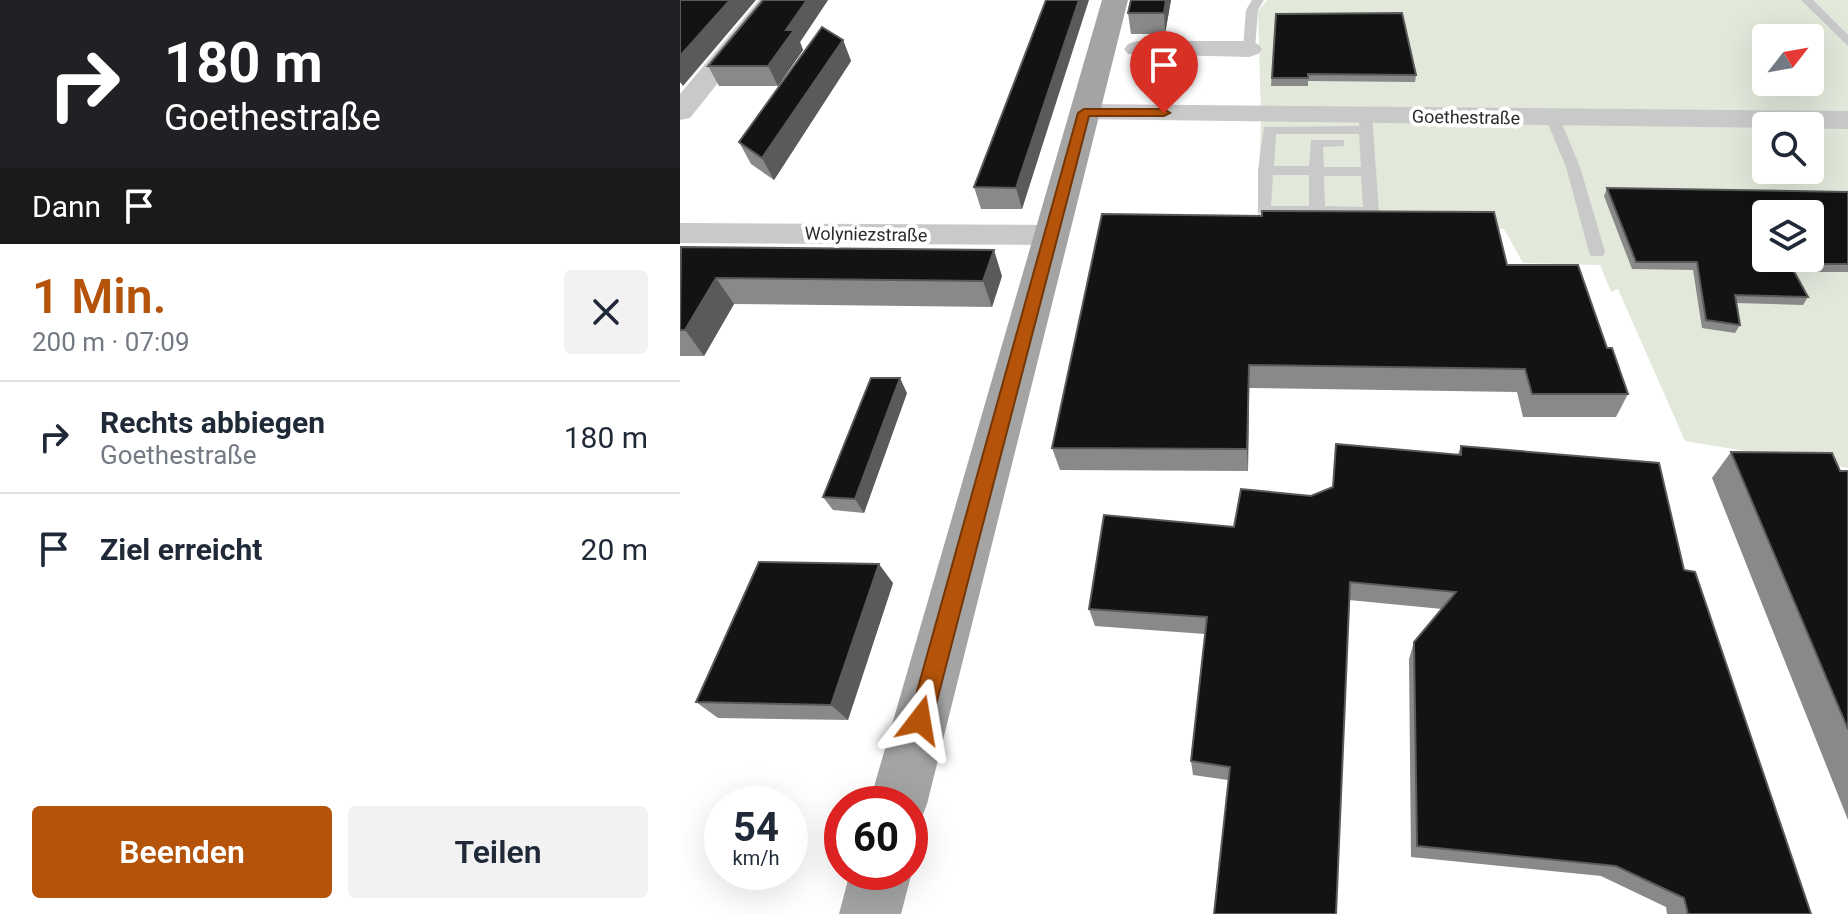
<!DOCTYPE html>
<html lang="de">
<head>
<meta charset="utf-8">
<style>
  :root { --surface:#fff; --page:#f2f2f3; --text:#1f2937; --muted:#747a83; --line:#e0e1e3; --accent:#b45309 }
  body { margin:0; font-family:Roboto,sans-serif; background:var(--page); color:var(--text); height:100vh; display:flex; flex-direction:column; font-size:30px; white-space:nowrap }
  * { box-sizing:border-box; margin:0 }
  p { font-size:26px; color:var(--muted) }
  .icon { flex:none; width:44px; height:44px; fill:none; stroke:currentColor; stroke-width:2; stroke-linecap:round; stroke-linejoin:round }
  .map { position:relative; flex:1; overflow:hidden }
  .drawer { display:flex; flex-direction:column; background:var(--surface); width:680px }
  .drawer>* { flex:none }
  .top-card { background:#202124; color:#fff; overflow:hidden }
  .needle { width:52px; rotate:59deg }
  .fabs { position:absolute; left:1072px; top:24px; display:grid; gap:16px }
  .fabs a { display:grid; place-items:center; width:72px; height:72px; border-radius:8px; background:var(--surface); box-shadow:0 8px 32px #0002; font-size:40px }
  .speed { position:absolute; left:24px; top:786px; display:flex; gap:16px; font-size:40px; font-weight:700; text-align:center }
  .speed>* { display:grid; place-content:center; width:104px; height:104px; border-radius:50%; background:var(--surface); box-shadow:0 8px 32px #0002; line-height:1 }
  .speed small { font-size:20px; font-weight:400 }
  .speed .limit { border:12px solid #d22; background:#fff; color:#111 }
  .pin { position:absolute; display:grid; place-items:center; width:68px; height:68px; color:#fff; margin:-82px -34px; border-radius:50% 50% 50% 0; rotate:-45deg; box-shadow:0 0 8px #0007 }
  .pin .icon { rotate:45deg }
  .me { position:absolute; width:88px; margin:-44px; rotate:14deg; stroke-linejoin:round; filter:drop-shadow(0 0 6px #0008) }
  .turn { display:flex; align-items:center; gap:28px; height:168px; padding:0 32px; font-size:36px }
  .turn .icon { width:104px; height:104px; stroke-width:2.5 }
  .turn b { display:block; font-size:56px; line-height:68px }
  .then { display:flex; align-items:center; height:76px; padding:0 32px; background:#0003; gap:16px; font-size:30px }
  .round { display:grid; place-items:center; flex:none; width:84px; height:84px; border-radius:8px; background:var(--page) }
  .overview { display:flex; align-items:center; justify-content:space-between; height:136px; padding:0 32px }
  h1 { font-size:48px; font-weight:600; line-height:60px; color:var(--accent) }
  .action { display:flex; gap:16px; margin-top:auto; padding:16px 32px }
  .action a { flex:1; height:92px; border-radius:8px; background:var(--accent); color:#fff; font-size:32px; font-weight:600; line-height:92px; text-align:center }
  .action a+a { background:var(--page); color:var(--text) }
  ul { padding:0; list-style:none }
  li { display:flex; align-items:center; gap:24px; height:112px; padding:0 32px; border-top:2px solid var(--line) }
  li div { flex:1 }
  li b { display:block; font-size:30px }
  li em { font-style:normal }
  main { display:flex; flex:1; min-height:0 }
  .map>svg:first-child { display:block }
  .green { fill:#e2e9db; fill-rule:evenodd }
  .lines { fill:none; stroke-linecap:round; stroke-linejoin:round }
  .service { fill:#c9c9c9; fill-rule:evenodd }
  .minor { fill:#c9c9c9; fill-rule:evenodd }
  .primary { fill:#a4a4a4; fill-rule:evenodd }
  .wall { fill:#898989 }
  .shaded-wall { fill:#5a5a5a }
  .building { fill:#131313; stroke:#5a5a5a; stroke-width:2; fill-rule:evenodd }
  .route { fill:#b45309; stroke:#753606; stroke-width:2 }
  .labels { text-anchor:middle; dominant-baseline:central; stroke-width:8; stroke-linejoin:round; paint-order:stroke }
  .far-street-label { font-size:18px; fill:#2c2c2c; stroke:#fff }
</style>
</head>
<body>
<main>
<section class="drawer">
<div class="top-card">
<div class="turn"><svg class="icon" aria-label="right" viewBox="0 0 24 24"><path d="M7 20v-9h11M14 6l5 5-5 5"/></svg><div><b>180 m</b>Goethestraße</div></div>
<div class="then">Dann<svg class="icon" aria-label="arrive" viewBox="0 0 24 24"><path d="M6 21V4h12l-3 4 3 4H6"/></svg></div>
</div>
<div class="overview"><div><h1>1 Min.</h1><p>200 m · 07:09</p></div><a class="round"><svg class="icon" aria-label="close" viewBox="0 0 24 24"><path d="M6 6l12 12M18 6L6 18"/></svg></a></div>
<ul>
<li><svg class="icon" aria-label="right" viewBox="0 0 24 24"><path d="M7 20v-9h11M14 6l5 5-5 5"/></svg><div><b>Rechts abbiegen</b><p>Goethestraße</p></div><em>180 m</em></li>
<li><svg class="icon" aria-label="arrive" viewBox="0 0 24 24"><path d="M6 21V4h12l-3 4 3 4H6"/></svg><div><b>Ziel erreicht</b></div><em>20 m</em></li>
</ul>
<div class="action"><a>Beenden</a><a>Teilen</a></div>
</section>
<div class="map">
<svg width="1168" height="914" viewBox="0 0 1168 914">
  <rect width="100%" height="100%" fill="#fff"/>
  <path class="green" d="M587 0H1168V468L1005 441 938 289 931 292 920 265 843 263 824 229 577 230 581 119 578 11ZM1086 38H1130V82H1086ZM1086 126H1130V170H1086ZM1086 214H1130V258H1086Z"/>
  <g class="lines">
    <path class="service" d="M572 0H584L578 10 575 49 569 53 563 49 566 10Z
      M1121 0H1133L1168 35V46Z
      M680 112 692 115 699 212 696 215 578 213V170L584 127 679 126ZM596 134H679L681 167H644L643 147 664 146V140H631L629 166H594ZM593 175H629V206H591ZM644 176H681L683 207 645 206Z
      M868 116 880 119 900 167 925 252 923 256H911L909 252 886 167 866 119Z"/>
    <path class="minor" d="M79 0H104L10 118 0 120V94Z
      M457 41H569L578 44 582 49 578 54 569 57 448 54 444 49 448 44Z
      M404 104 1168 111V129L394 119 390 113 394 107Z
      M0 223 372 225 384 228 389 235 384 242 372 245 0 243Z"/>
    <path class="primary" d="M422 0H448L247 804 239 825 230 828V804H189Z
      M230 868 232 872 221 914H159L170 872H230Z"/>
  </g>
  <path class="wall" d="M83 0H148L120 42 123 50 98 86H39L28 66Z
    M491 0 485 34H451L448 13Z
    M596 14 736 75 735 82 628 81V86H591Z
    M163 40 171 61 94 180 71 164 59 142Z
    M391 53 342 209H301L294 187Z
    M927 188 1168 192V272H1114L1128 297 1123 305 1056 303 1060 325 1055 333 1022 328 1013 270 952 269 924 196Z
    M582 216 827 265 927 348 948 394 936 417H843L837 392 569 388 568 471 380 470 372 448Z
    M0 248 322 276 312 307 54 304 24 356H0Z
    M227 393 184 513 153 510 143 497Z
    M781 446 1004 570 1131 914H987L986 907 921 876 731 857 729 659 734 642 762 609 669 600 548 780 513 775 511 761 525 634 415 626 409 609 554 527 631 496 778 454Z
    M1051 452 1160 471H1168V820L1032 478Z
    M213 583 168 720 38 718 16 702Z"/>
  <path class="shaded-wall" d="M50 0H76L3 86 0 82V56Z
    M127 0H148L120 42 123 50 98 86 88 66 106 30Z
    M399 0H409L342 209 336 188Z
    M486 0H491L485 34 484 13Z
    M163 40 171 61 94 180 82 158Z
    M314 250 322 276 312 307 303 281Z
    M36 278 54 304 24 356 5 330Z
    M569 365V388L568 471 567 449Z
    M220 378 227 393 184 513 175 499Z
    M199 564 213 583 168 720 151 705Z"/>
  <path class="building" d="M0 0H50L0 56Z
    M83 0H127L106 30H114L88 66H28Z
    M366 0H399L336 188 294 187Z
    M451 0H486L484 13H448Z
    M722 13 736 75 628 74V78H592L596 14Z
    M142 27 163 40 82 158 59 142Z
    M927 188 1168 192V264H1110L1128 297 1055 295 1060 325 1026 320 1017 262H956ZM1086 214H1130V258H1086Z
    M582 211 814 212 827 265H898L927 348H932L948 394H852L845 369 569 365 567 449 372 448 422 214 582 216Z
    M1 247 314 250 303 281 36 278 5 330H0Z
    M191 378H220L175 499 143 497Z
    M656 444 781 455V446L979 463 1004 570 1015 572 1131 914H1008L1004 898 936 866 737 846 734 642 776 592 670 582 656 914H534L550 767 511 761 527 617 409 609 424 515 554 527 561 489 631 496 653 487Z
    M1051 452 1152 453 1160 471H1168V729Z
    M79 562 199 564 151 705 16 702Z"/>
  <path class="route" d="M404 109H484L490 113 484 116H409L252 720 248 728 240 731 232 728 229 720 398 113Z"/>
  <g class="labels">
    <g class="far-street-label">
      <text transform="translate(786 117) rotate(1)">Goethestraße</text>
      <text transform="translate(186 234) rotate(1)">Wolyniezstraße</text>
    </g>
  </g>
</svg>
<div class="fabs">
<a><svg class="needle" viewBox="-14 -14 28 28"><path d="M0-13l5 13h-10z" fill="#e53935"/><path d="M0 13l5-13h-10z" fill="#747a83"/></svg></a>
<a><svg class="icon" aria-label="search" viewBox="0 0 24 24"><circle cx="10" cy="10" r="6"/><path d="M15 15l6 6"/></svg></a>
<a><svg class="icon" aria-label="layers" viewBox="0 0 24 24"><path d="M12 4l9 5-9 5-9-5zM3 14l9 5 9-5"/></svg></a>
</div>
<div class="speed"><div>54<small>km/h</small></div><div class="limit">60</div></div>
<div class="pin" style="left:484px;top:113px;background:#d93025"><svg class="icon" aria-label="arrive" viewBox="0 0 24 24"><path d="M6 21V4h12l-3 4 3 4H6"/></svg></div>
<svg class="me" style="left:240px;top:720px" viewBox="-20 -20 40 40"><path d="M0-17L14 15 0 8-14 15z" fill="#b45309" stroke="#fff" stroke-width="4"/></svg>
</div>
</main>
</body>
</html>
